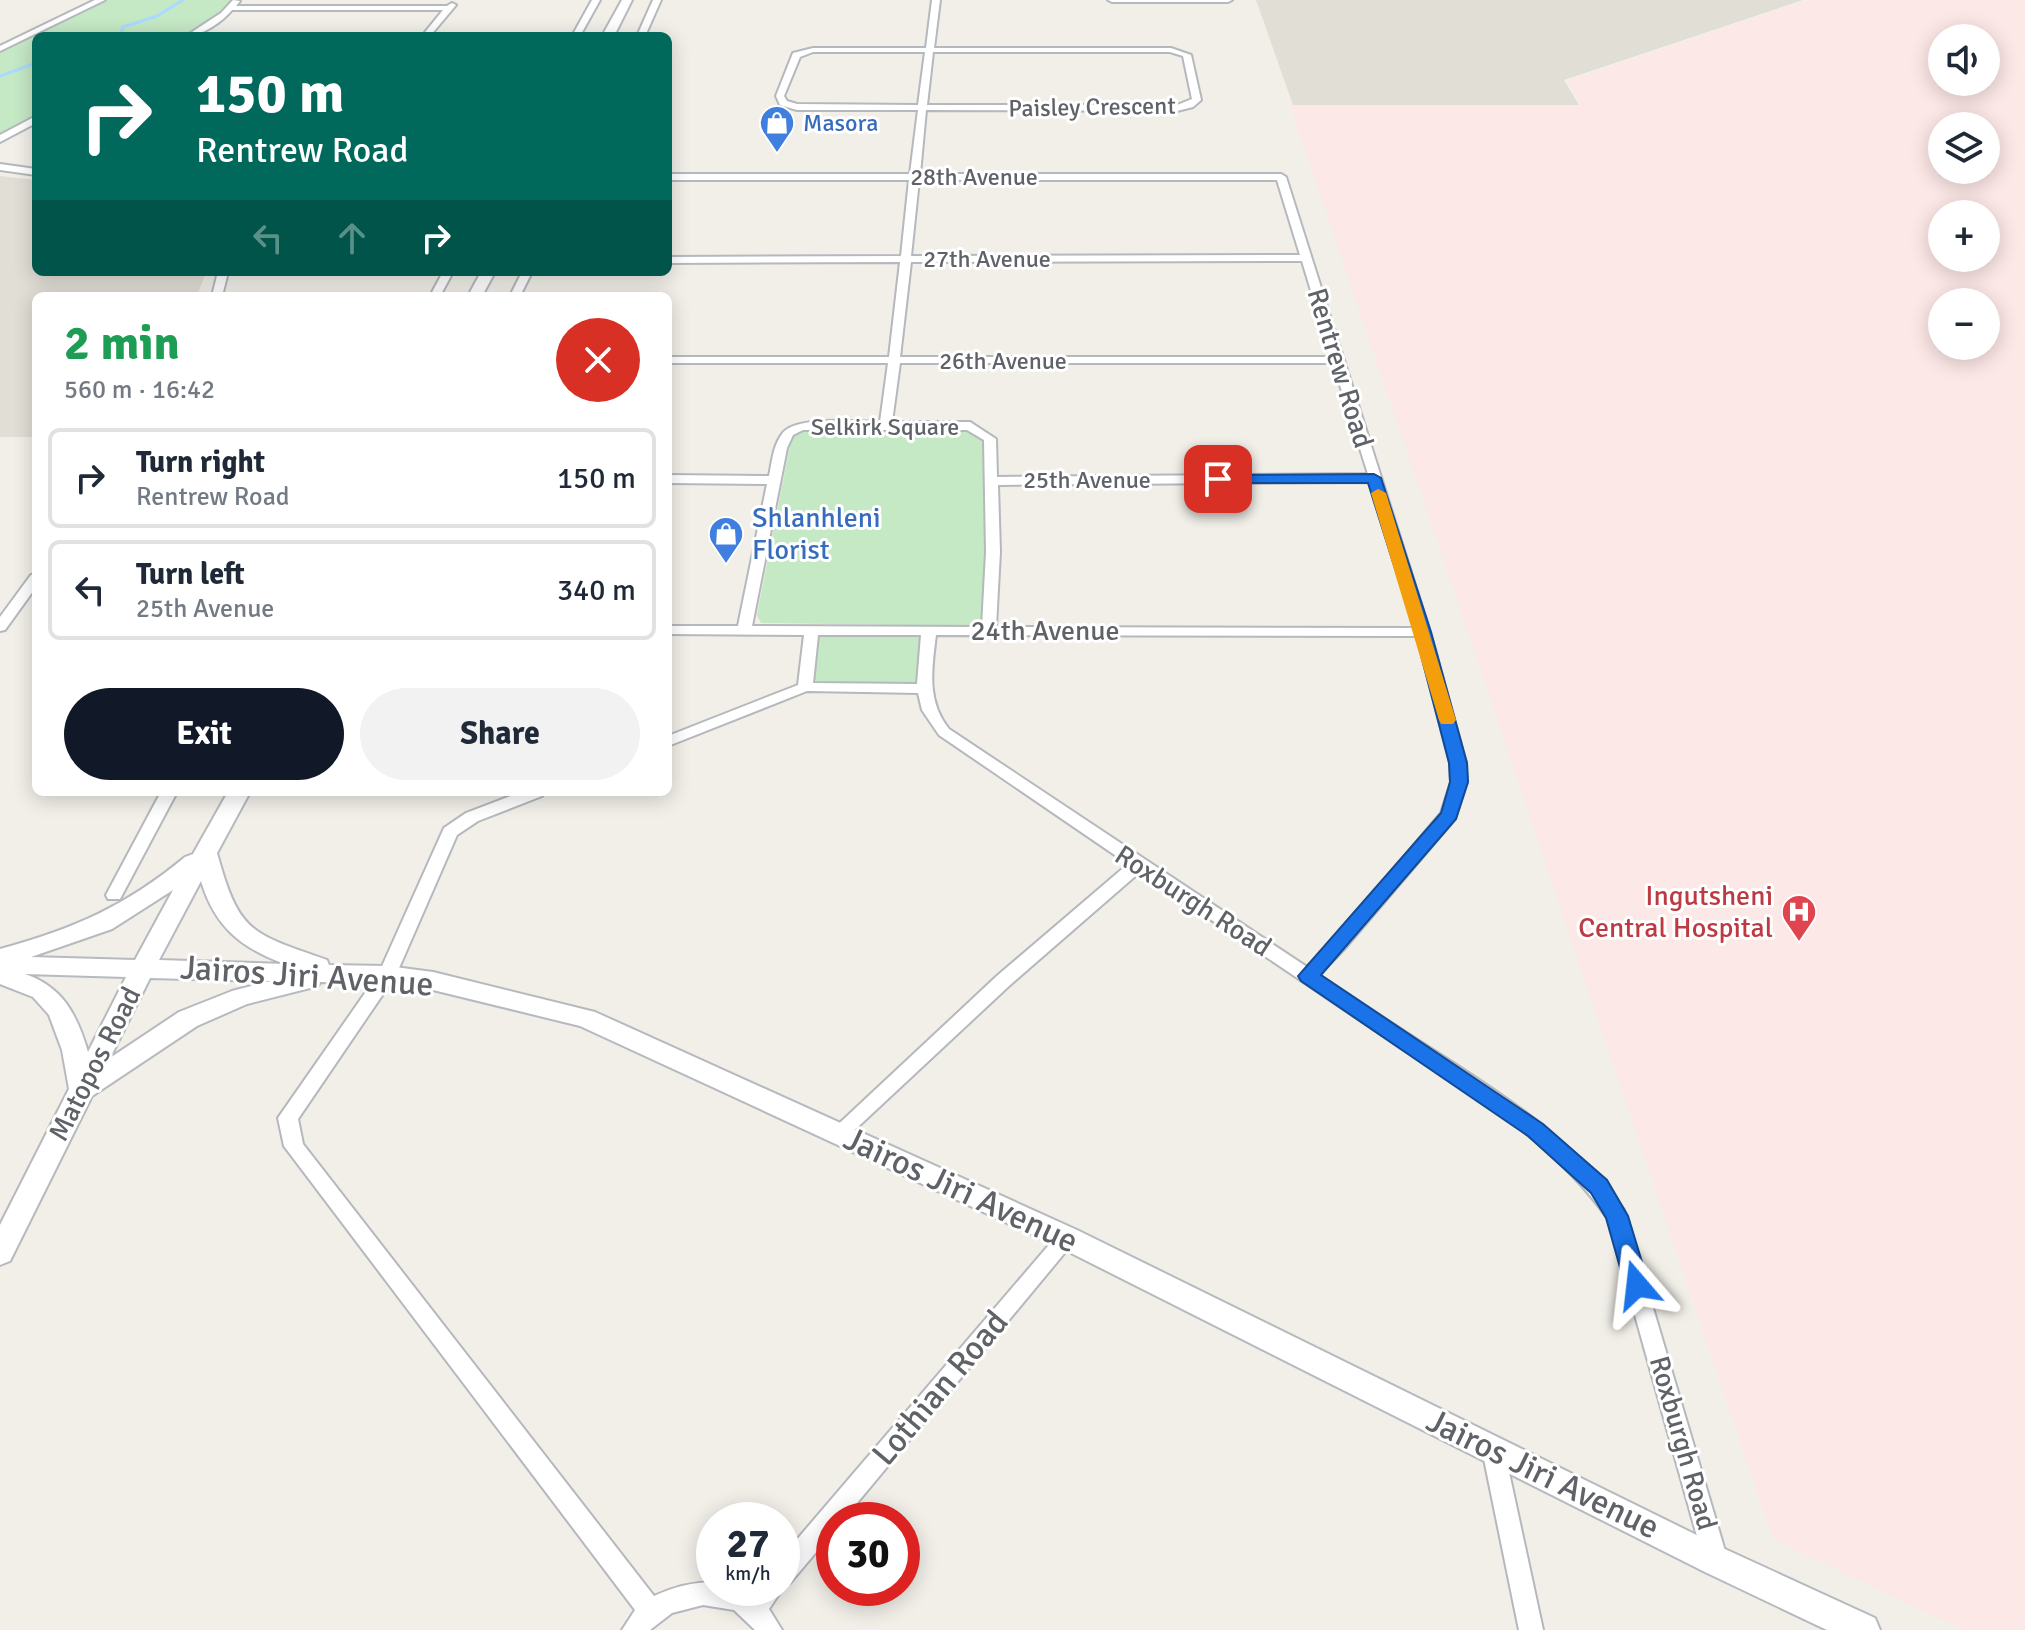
<!DOCTYPE html>
<html lang="en">
<head>
<meta charset="utf-8">
<style>
  :root { --surface:#fff; --page:#f2f2f3; --text:#1f2937; --muted:#747a83; --line:#e0e1e3; --accent:#111827 }
  body { margin:0; font-family:Signika,sans-serif; background:var(--page); color:var(--text); height:100vh; display:flex; flex-direction:column; font-size:30px; white-space:nowrap }
  * { box-sizing:border-box; margin:0 }
  p { font-size:26px; color:var(--muted) }
  .icon { flex:none; width:44px; height:44px; fill:none; stroke:currentColor; stroke-width:2; stroke-linecap:round; stroke-linejoin:round }
  .map { position:relative; flex:1; overflow:hidden }
  .drawer { position:absolute; left:32px; top:292px; width:640px; height:504px; display:flex; flex-direction:column; background:var(--surface); border-radius:12px; box-shadow:0 4px 20px #0003 }
  .drawer>* { flex:none }
  .top-card { position:absolute; left:32px; top:32px; width:640px; height:244px; border-radius:12px; box-shadow:0 4px 20px #0003; background:#00695c; color:#fff; overflow:hidden }
  .tools { position:absolute; left:1928px; top:24px; display:grid; gap:16px }
  .tools a { display:grid; place-items:center; width:72px; height:72px; border-radius:50%; background:var(--surface); box-shadow:0 4px 20px #0003; font-size:40px }
  .speed { position:absolute; left:696px; top:1502px; display:flex; gap:16px; font-size:40px; font-weight:700; text-align:center }
  .speed>* { display:grid; place-content:center; width:104px; height:104px; border-radius:50%; background:var(--surface); box-shadow:0 4px 20px #0003; line-height:1 }
  .speed small { font-size:20px; font-weight:400 }
  .speed .limit { border:12px solid #d22; background:#fff; color:#111 }
  .pin { position:absolute; display:grid; place-items:center; width:68px; height:68px; color:#fff; margin:-34px; border-radius:16px; box-shadow:0 4px 12px #0006 }
  .me { position:absolute; width:88px; margin:-44px; rotate:343deg; stroke-linejoin:round; filter:drop-shadow(0 0 6px #0008) }
  .turn { display:flex; align-items:center; gap:28px; height:168px; padding:0 32px; font-size:36px }
  .turn .icon { width:104px; height:104px; stroke-width:2.5 }
  .turn b { display:block; font-size:56px; line-height:68px }
  .lanes { display:flex; align-items:center; height:76px; padding:0 32px; background:#0003; justify-content:center; gap:40px; direction:ltr }
  .lanes .off { opacity:.35 }
  .round { display:grid; place-items:center; flex:none; width:84px; height:84px; border-radius:42px; background:var(--page) }
  .headline { display:flex; align-items:center; justify-content:space-between; height:136px; padding:0 32px }
  h1 { font-size:48px; font-weight:700; line-height:60px; color:#1e9e55 }
  .button { display:flex; gap:16px; margin-top:auto; padding:16px 32px }
  .button a { flex:1; height:92px; border-radius:48px; background:var(--accent); color:#fff; font-size:32px; font-weight:700; line-height:92px; text-align:center }
  .button a+a { background:var(--page); color:var(--text) }
  ul { padding:0; list-style:none }
  li { display:flex; align-items:center; gap:24px; height:100px; margin:0 16px 12px; padding:0 16px; border:4px solid var(--line); border-radius:12px }
  li div { flex:1 }
  li b { display:block; font-size:30px }
  li em { font-style:normal }
  .map>svg:first-child { display:block }
  .education { fill:#e1ded6 }
  .medical { fill:#fce8e6; fill-rule:evenodd }
  .green { fill:#c5e8c5 }
  .lines { fill:none; stroke-linecap:round; stroke-linejoin:round }
  .stream { stroke:#aadaff; stroke-width:3 }
  .street-casing { stroke:#b5b8bc; stroke-width:4 }
  .secondary-casing { stroke:#b6babf; stroke-width:4 }
  .street { fill:#fff; fill-rule:evenodd }
  .secondary { fill:#fff; fill-rule:evenodd }
  .route { fill:#1a73e8; stroke:#114b97; stroke-width:2 }
  .slow { fill:#f59e0b }
  .labels { text-anchor:middle; dominant-baseline:central; stroke-width:6; stroke-linejoin:round; paint-order:stroke }
  .far-street-label { font-size:24px; fill:#5f6368; stroke:#fff }
  .far-shop-label { font-size:24px; fill:#366cbe; stroke:#fff; text-anchor:start }
  .street-label { font-size:28px; fill:#5f6368; stroke:#fff }
  .shop-label { font-size:28px; fill:#366cbe; stroke:#fff; text-anchor:start }
  .health-label { font-size:28px; fill:#be3a42; stroke:#fff; text-anchor:end }
  .near-street-label { font-size:34px; fill:#5f6368; stroke:#fff }
</style>
</head>
<body>
<div class="map">
<svg width="2025" height="1630" viewBox="0 0 2025 1630">
  <rect width="100%" height="100%" fill="#f1efe8"/>
  <path class="education" d="M1256 0H1803L1564 80 1579 105H1293Z
    M0 176 36 180V272H206L197 296H36V437H0Z"/>
  <path class="medical" d="M1808 0H2025V1630H1963L1773 1539 1290 105 1582 106 1567 81ZM1942 38H1986V82H1942ZM1942 126H1986V170H1942ZM1942 214H1986V258H1942ZM1942 302H1986V346H1942Z"/>
  <path class="green" d="M106 0H231L219 14 182 36H36V116L0 135V52Z
    M806 430H967L984 440V613L980 621 973 626 761 623 757 615 791 440 797 433Z
    M820 633 921 634 916 685 812 684Z"/>
  <g class="lines">
    <path class="stream" d="M120 36 123 27 157 16 183 0
      M0 76 36 63"/>
    <defs>
      <path id="street" d="M95 0H105L0 51V46Z
        M233 0 240 1 236 6H447L452 3 456 5 430 36H422L443 10H232C222 22 202 36 186 36L221 13Z
        M592 0H600L580 36H572Z
        M653 0H661L645 36H637Z
        M932 0H940L934 48H1171L1191 55 1201 100 1193 107 1177 111 926 110 920 174H1281L1286 177 1430 632 1466 763 1467 782 1455 819 1346 947 1319 975C1355 999 1391 1023 1427 1046 1500 1093 1573 1138 1624 1210L1728 1561 1724 1569 1716 1572 1708 1569 1704 1561 1608 1219C1551 1137 1463 1089 1382 1035 1301 981 1221 926 1140 872L1010 985 846 1138 839 1141 832 1138 829 1133 998 975 1128 864 939 735 922 710 918 693 807 691 668 746V736L798 685 804 635 668 634V626H738L767 484 668 483V475L769 476C772 462 773 446 782 434 795 415 858 422 880 422L888 363H668V357H889L900 262 668 263V257L901 256 909 180H668V174H910L918 110H797L780 105 776 96 793 53 813 48H926ZM813 52H925L918 105 797 104 787 101 784 96 800 57ZM933 52H1170L1183 56 1192 99 1177 105H927ZM919 180H1277L1300 255 911 256ZM1302 261 1331 357H900L911 262ZM900 363H1333L1368 474 997 477 996 439 970 422H892ZM803 430H967L984 440 986 552 982 627 752 626 787 448 793 435ZM1370 482 1415 628 996 627 1000 552 998 485ZM818 635H921L917 684 813 683ZM936 635 1417 636 1450 763 1451 782 1441 813 1334 939 1307 967 949 729C926 701 932 668 936 635Z
        M1108 0H1232L1228 2H1112Z
        M36 116V123L0 142V135Z
        M0 164 36 169V175L0 170Z
        M218 272H228L222 296H212Z
        M443 272H453L440 296H430Z
        M522 272H532L520 296H510Z
        M36 574V587L5 630 0 631V617L31 575Z
        M161 792H177L120 899H108L106 895Z
        M521 792H544L542 796 478 821 457 835 396 975 298 1119 303 1144 654 1596C674 1587 692 1582 714 1582V1588H738L751 1593 755 1588H782V1557L1060 1232 1067 1230 1074 1232 1077 1238 843 1520H834V1531L790 1583 782 1586 783 1588 769 1609 782 1630H755L734 1610 703 1605 672 1613 650 1630H622L635 1610 284 1146 278 1118 379 973 444 828 466 813Z
        M1493 1439 1501 1442 1504 1449 1543 1630H1519L1482 1449 1485 1442Z"/>
      <path id="secondary" d="M622 0H632L614 36H602Z
        M481 272H495L482 296H468Z
        M228 792H250L217 853C239 933 250 933 327 960L329 965 387 966 433 972 595 1012 1077 1230 1727 1550 1875 1618 1880 1630H1827L1705 1572 1057 1246 580 1026 433 990 387 984 320 982 318 986 247 1004 197 1026 92 1096 10 1261 0 1265V1225L69 1089 62 1050 49 1015 33 997 0 984V949C74 929 126 906 185 857L193 854ZM201 881C215 927 241 948 285 964L159 960ZM173 890 135 960 31 957 112 929ZM25 974 126 977 88 1052C77 1015 63 987 25 974ZM150 978 271 981 232 991 179 1012 110 1058Z"/>
    </defs>
    <use href="#street" class="street-casing"/>
    <use href="#secondary" class="secondary-casing"/>
    <use href="#street" class="street"/>
    <use href="#secondary" class="secondary"/>
  </g>
  <path class="route" d="M1374 474 1381 478 1431 632 1467 763 1468 782 1456 819 1321 975 1543 1124 1607 1180 1628 1216 1649 1285 1645 1293 1637 1295 1628 1293 1625 1285 1606 1218 1591 1193 1528 1136 1301 981 1298 976 1441 813 1450 782 1449 763 1415 632 1368 483H1218L1210 479 1218 475Z"/>
  <path class="slow" d="M1378 489 1386 493 1456 720 1453 724H1441L1439 720 1371 493Z"/>
  <defs>
    <symbol id="shop-pin" viewBox="-11 -11 22 30"><path d="M0 17L-7.5 6A9.5 9.5 0 1 1 7.5 6Z" fill="#3f7fe0" stroke="#fff"/><path d="M-5-2.5h2.3a2.7 3.5 0 0 1 5.4 0H5L5.5 6h-11ZM-1.5-2.5h3a1.5 2.3 0 0 0-3 0Z" fill="#fff"/></symbol>
    <symbol id="hospital-pin" viewBox="-11 -11 22 30"><path d="M0 17L-7.5 6A9.5 9.5 0 1 1 7.5 6Z" fill="#e0444e" stroke="#fff"/><path d="M-5-5h3v3.5h4V-5h3V5h-3V1.5h-4V5h-3Z" fill="#fff"/></symbol>
  </defs>
  <g fill-rule="evenodd">
    <use href="#shop-pin" x="757" y="103" width="40" height="54"/>
    <use href="#shop-pin" x="706" y="514" width="40" height="54"/>
    <use href="#hospital-pin" x="1779" y="892" width="40" height="54"/>
  </g>
  <g class="labels">
    <g class="far-street-label">
      <text transform="translate(1092 107) rotate(-1)">Paisley Crescent</text>
      <text x="974" y="177">28th Avenue</text>
      <text x="987" y="259">27th Avenue</text>
      <text x="1003" y="361">26th Avenue</text>
      <text x="885" y="427">Selkirk Square</text>
      <text x="1087" y="480">25th Avenue</text>
    </g>
    <g class="far-shop-label">
      <text x="803" y="123">Masora</text>
    </g>
    <g class="street-label">
      <text transform="translate(1340 368) rotate(73)">Rentrew Road</text>
      <text x="1045" y="631">24th Avenue</text>
      <text transform="translate(1193 901) rotate(33)">Roxburgh Road</text>
      <text transform="translate(95 1064) rotate(-63)">Matopos Road</text>
      <text transform="translate(1683 1443) rotate(74)">Roxburgh Road</text>
    </g>
    <g class="shop-label">
      <text x="752" y="518">Shlanhleni<tspan x="752" dy="32">Florist</tspan></text>
    </g>
    <g class="health-label">
      <text x="1773" y="896">Ingutsheni<tspan x="1773" dy="32">Central Hospital</tspan></text>
    </g>
    <g class="near-street-label">
      <text transform="translate(307 976) rotate(4)">Jairos Jiri Avenue</text>
      <text transform="translate(961 1190) rotate(25)">Jairos Jiri Avenue</text>
      <text transform="translate(940 1388) rotate(-50)">Lothian Road</text>
      <text transform="translate(1543 1474) rotate(26)">Jairos Jiri Avenue</text>
    </g>
  </g>
</svg>
<div class="tools">
<a><svg class="icon" aria-label="sound" viewBox="0 0 24 24"><path d="M4 9h4l5-4v14l-5-4H4zM17 9q2 3 0 6"/></svg></a>
<a><svg class="icon" aria-label="layers" viewBox="0 0 24 24"><path d="M12 4l9 5-9 5-9-5zM3 14l9 5 9-5"/></svg></a>
<a>+</a>
<a>−</a>
</div>
<div class="speed"><div>27<small>km/h</small></div><div class="limit">30</div></div>
<div class="pin" style="left:1218px;top:479px;background:#d93025"><svg class="icon" aria-label="arrive" viewBox="0 0 24 24"><path d="M6 21V4h12l-3 4 3 4H6"/></svg></div>
<svg class="me" style="left:1637px;top:1285px" viewBox="-20 -20 40 40"><path d="M0-17L14 15 0 8-14 15z" fill="#1a73e8" stroke="#fff" stroke-width="4"/></svg>
<div class="top-card">
<div class="turn"><svg class="icon" aria-label="right" viewBox="0 0 24 24"><path d="M7 20v-9h11M14 6l5 5-5 5"/></svg><div><b>150 m</b>Rentrew Road</div></div>
<div class="lanes"><svg class="icon off" aria-label="left" viewBox="0 0 24 24"><path d="M17 20v-9H6M10 6l-5 5 5 5"/></svg><svg class="icon off" aria-label="ahead" viewBox="0 0 24 24"><path d="M12 20V5M6 11l6-6 6 6"/></svg><svg class="icon" aria-label="right" viewBox="0 0 24 24"><path d="M7 20v-9h11M14 6l5 5-5 5"/></svg></div>
</div>
<section class="drawer">
<div class="headline"><div><h1>2 min</h1><p>560 m · 16:42</p></div><a class="round" style="background:#d93025;color:#fff"><svg class="icon" aria-label="close" viewBox="0 0 24 24"><path d="M6 6l12 12M18 6L6 18"/></svg></a></div>
<ul>
<li><svg class="icon" aria-label="right" viewBox="0 0 24 24"><path d="M7 20v-9h11M14 6l5 5-5 5"/></svg><div><b>Turn right</b><p>Rentrew Road</p></div><em>150 m</em></li>
<li><svg class="icon" aria-label="left" viewBox="0 0 24 24"><path d="M17 20v-9H6M10 6l-5 5 5 5"/></svg><div><b>Turn left</b><p>25th Avenue</p></div><em>340 m</em></li>
</ul>
<div class="button"><a>Exit</a><a>Share</a></div>
</section>
</div>
</body>
</html>
